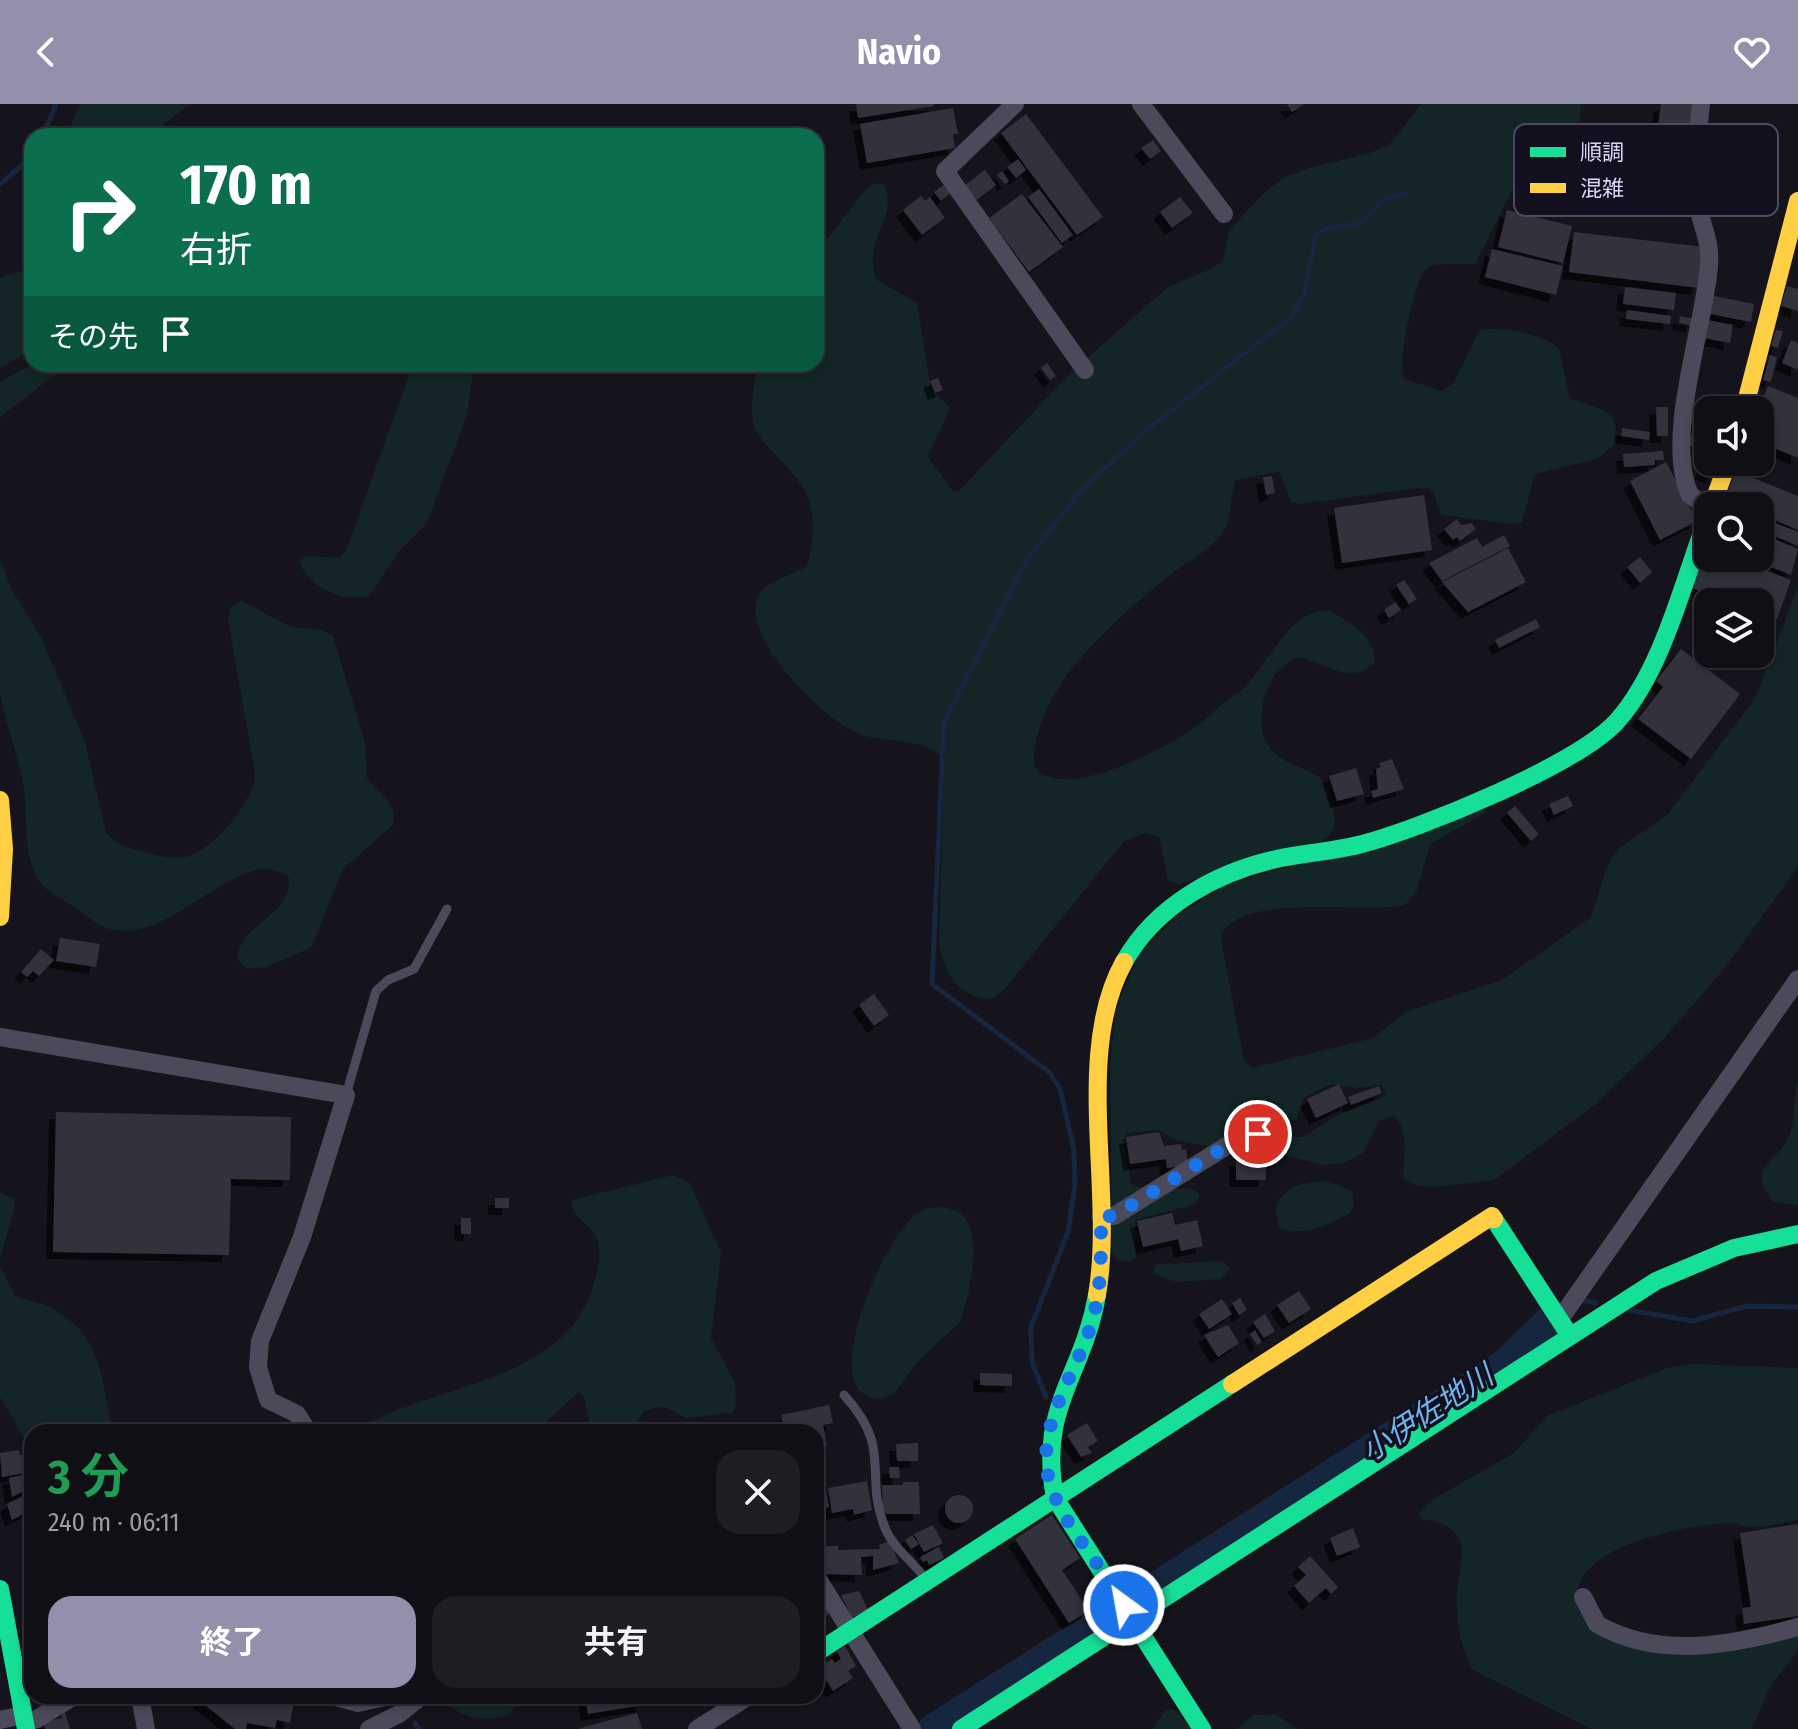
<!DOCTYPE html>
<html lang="ja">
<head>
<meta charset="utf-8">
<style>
  :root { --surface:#100f15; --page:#1e1d22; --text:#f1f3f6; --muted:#9c9ca0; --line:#302f34; --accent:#9490ac }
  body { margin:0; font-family:"Fira Sans Condensed","Noto Sans JP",sans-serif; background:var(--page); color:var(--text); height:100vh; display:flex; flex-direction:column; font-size:30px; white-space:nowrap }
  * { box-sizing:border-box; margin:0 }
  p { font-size:26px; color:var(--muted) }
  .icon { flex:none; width:44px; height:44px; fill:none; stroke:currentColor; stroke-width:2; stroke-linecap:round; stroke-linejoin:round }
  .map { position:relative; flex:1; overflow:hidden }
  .sheet { position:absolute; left:24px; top:1320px; width:800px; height:280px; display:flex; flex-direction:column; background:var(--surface); border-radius:24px; box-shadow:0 4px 12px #0003,0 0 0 2px var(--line) }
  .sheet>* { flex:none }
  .hud { position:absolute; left:24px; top:24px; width:800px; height:244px; border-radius:24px; box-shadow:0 4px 12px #0003,0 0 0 2px var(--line); background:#0b6e4f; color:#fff; overflow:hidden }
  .fabs { position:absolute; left:1694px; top:292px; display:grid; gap:16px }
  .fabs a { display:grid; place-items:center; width:80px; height:80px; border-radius:16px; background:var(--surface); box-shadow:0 4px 12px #0003,0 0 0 2px var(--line); font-size:40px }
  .pin { position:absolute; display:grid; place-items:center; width:68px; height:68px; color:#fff; margin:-34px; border:4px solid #fff; border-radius:50%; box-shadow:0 2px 8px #0007 }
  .me { position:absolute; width:88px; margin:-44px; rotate:328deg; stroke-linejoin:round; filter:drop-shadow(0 0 6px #0008) }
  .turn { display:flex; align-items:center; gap:28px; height:168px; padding:0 24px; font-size:36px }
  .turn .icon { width:104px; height:104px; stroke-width:2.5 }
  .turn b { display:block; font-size:56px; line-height:68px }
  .then { display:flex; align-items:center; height:76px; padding:0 24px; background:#0003; gap:16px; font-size:30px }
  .round { display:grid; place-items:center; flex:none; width:84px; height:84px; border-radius:24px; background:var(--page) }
  .summary { display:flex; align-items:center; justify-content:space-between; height:136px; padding:0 24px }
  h1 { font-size:48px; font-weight:700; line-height:60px; color:#1e9e55 }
  .cta { display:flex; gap:16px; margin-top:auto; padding:16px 24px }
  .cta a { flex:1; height:92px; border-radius:24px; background:var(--accent); color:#fff; font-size:32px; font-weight:700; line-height:92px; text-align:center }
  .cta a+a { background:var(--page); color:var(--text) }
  header { display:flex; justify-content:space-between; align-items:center; height:104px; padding:0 24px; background:var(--accent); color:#fff; font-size:36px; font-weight:700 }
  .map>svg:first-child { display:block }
  .green { fill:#132526 }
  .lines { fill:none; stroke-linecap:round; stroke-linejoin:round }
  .stream { stroke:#16263f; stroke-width:5 }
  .river { stroke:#16263f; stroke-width:30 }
  .building { fill:#33313e; filter:url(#shadow) }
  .lane { stroke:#4a4a5b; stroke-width:9 }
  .street { stroke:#4a4a5b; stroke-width:18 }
  .fast { stroke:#16e098; stroke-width:18 }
  .slow { stroke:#ffcf43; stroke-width:18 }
  .route { stroke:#1a73e8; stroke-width:14; stroke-dasharray:0 25.2 }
  .labels { text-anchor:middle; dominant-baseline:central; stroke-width:7; stroke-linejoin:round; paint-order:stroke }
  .water-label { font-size:30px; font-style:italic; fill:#6fb3eb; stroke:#12101f }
  .key { fill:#12101f; stroke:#4d4a60; stroke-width:2 }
  .key-label { font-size:22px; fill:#d8d3f9 }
</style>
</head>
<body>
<header><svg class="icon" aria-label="back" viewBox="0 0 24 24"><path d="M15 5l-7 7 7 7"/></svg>Navio<svg class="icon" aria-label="heart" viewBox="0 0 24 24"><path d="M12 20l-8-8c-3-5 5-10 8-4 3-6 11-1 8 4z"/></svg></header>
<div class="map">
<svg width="1798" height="1625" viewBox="0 0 1798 1625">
  <defs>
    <filter id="shadow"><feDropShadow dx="-7" dy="7" stdDeviation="0" flood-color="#0009"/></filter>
  </defs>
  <rect width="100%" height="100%" fill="#15141c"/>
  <path class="green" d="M80 0H190L148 32H66Z
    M1421 0H1581C1575 55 1601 37 1637 58L1642 67 1639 76C1609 102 1551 59 1521 67L1476 159C1464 162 1435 156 1426 165 1414 178 1396 261 1405 275L1442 287 1454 278 1479 227C1498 221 1546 230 1559 245L1570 294C1596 307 1619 299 1616 339L1597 355 1535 370 1522 418 1513 420 1441 411 1434 390 1426 383 1300 400 1291 398 1279 368 1236 376C1229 392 1233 415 1223 429 1209 448 1183 460 1165 475 1111 520 1033 585 1034 662 1061 702 1173 641 1201 619 1214 608 1220 600 1234 592 1264 573 1286 504 1328 506 1347 516 1378 533 1374 559 1351 582 1323 559 1300 553 1267 561 1249 618 1271 646 1283 659 1305 664 1320 673 1330 693 1347 727 1319 738L1180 780 1168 777 1159 733 1145 729 1124 737 1005 885 991 895C957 893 945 870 939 839L944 656C928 633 884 639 859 630 825 617 734 529 760 489 769 476 794 470 807 462 820 408 813 389 776 351 768 344 757 332 754 321 749 302 755 279 758 260H816V149L866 85 875 79 884 81C900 114 861 134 877 176L917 199 931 285 950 304 928 353 951 385 959 387 1072 267 1168 183 1213 164 1223 156 1229 126 1266 87 1285 73 1309 64 1367 50 1389 41Z
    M32 156V246L0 264V174L26 165Z
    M32 260H60V267L0 313V278Z
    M413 260H474L467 311 427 419 399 447 369 492C343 500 307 482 299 457L307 452 339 454 346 447Z
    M0 456 12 486 42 535 85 638 106 728C116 741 128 744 144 748 156 751 168 755 181 754 210 751 254 698 255 670L228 516 231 503 242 497 291 523 321 526 333 532 365 638 367 674 388 697 394 708 393 721 343 765 312 843 266 863 247 865 237 855C241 817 291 814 289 774 242 734 171 846 107 824 96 821 86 810 76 804 64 796 45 788 38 775 22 750 28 713 24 685 19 653 6 622 0 590 0 555 0 494 0 456Z
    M1798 483V763L1724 865 1665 933 1597 999 1494 1076 1436 1083 1419 1082 1403 1075C1403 1055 1411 1029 1394 1012L1380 1016 1363 1049 1344 1059 1323 1061 1269 1047 1273 1033H1302L1340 1010 1382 994 1386 990 1381 981 1358 984 1330 980 1304 994 1296 1015 1256 1025 1212 1043 1175 1036 1159 1026 1128 1029 1123 1036 1131 1079C1147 1092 1177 1081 1196 1086L1200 1092 1196 1100 1135 1116 1136 1153 1128 1158 1117 1156 1112 1149 1110 961 1116 904 1138 852 1178 811 1227 781 1486 704 1485 709 1430 740 1416 789 1405 801C1362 810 1249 788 1222 829L1221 836 1244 956 1252 964 1373 934 1406 908 1502 876 1591 813 1607 762 1618 745 1667 711 1755 594Z
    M1798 978V1101L1773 1098C1743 1059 1781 1059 1790 1029 1796 1012 1792 995 1798 978Z
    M673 1071 690 1079 721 1149 711 1234 735 1279 736 1301 732 1309 685 1314C667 1303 663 1299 642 1309L634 1328H591L584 1293 579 1288 535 1328H361C376 1311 399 1306 420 1298 486 1275 575 1256 594 1178 598 1165 602 1149 597 1135 592 1121 569 1112 572 1096Z
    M1328 1077 1352 1087 1354 1100 1350 1109C1332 1120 1299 1134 1279 1124L1275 1106C1283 1081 1304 1078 1328 1077Z
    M0 1089 13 1094 15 1102 0 1155Z
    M942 1103C946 1104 956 1106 960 1109 985 1128 969 1193 960 1218 940 1238 921 1250 905 1275 900 1282 897 1288 889 1292 881 1296 873 1295 865 1291 824 1267 889 1121 923 1106 928 1104 936 1104 942 1103Z
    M1223 1157 1230 1165 1221 1175 1177 1178 1153 1170 1156 1161 1162 1160Z
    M0 1162 15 1192C27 1197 40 1198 51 1204 107 1234 99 1277 114 1328H32V1347L0 1293Z
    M1690 1260 1798 1264V1416C1783 1418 1764 1424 1749 1423 1741 1422 1733 1418 1725 1419 1684 1422 1574 1442 1577 1495L1629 1539 1798 1529V1547L1771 1581 1752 1625H1592L1473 1566C1459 1542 1456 1515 1457 1486 1458 1469 1468 1444 1456 1430 1449 1420 1434 1417 1422 1415L1419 1409 1430 1397 1514 1349 1547 1312 1667 1264Z
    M445 1592H521L509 1611C488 1618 455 1616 445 1592Z
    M1166 1606H1175L1191 1625H1153Z
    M1275 1610 1298 1625H1236L1254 1611Z"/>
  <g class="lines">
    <path class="stream" d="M43 32 56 0
      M0 80 32 53
      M1582 1196 1596 1199
      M1629 1206 1692 1217 1747 1202 1798 1203
      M1046 1293 1032 1259 1031 1223 1068 1128 1075 1082 1074 1046 1060 985 1049 968 932 880 944 618 1026 457 1085 382 1148 325 1290 214 1304 191 1316 130 1328 124 1362 119 1382 96 1405 90
      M1118 1471 1125 1481
      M1131 1491 1134 1496
      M415 1619 419 1625"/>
    <path class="river" d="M933 1625 1506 1259 1547 1219"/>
  </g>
  <path class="building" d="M856 0H934V2L858 14Z
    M1287 0H1304L1292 8Z
    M1661 0H1699L1696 30 1658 23Z
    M953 4 958 30H953L955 44 867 59 860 20Z
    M1026 10 1103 113 1077 131 1001 29Z
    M1153 36 1161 47 1150 55 1141 44Z
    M1018 55 1026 66 1016 74 1007 63Z
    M985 66 996 81 977 96 965 81Z
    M1002 67 1009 77 1005 80 997 71Z
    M944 81 950 89 941 97 934 88Z
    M1039 85 1073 131 1062 139 1028 93Z
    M1022 90 1063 143 1029 168 989 114Z
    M921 92 925 97 930 93 945 114 922 131 903 106Z
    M1180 93 1193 109 1172 124 1160 108Z
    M1507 106 1572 122 1563 159 1498 143Z
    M1574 128 1704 143 1699 184 1569 168Z
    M1492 145 1563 162 1556 191 1485 173Z
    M1787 182 1798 185V207L1781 202Z
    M1625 183 1676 189 1674 206 1623 200Z
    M1709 191 1754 200 1751 218 1706 209Z
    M1627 206 1671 212 1670 220 1626 215Z
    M1680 212 1694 215 1693 222 1679 219Z
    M1707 216 1733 221 1730 239 1704 234Z
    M1776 226 1783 227 1778 244 1771 242Z
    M1791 236 1798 239V266L1782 259Z
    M1770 251 1777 253 1771 278 1763 276Z
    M1047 259 1056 272 1050 276 1041 264Z
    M938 274 943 286 935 289 930 277Z
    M1768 282 1798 294V354L1760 338 1758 306Z
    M1656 303H1668V332H1657Z
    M1695 319 1708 323V348L1688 341Z
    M1622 324 1650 328 1649 336 1621 332Z
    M1760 341 1768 345 1756 370 1746 365 1749 358H1760Z
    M1663 347 1664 356H1655V361L1624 363 1623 350Z
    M1707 351 1708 358H1718L1713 372 1702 369Z
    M1666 358 1697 417 1660 436 1630 377Z
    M1736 367 1798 392V426L1760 410V402H1739L1724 396Z
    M1272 372 1275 389 1266 391 1263 373Z
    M1424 391 1432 446 1342 459 1334 404Z
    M1760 413 1798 428V442L1760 426Z
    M1457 415 1461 421 1472 419 1476 425 1460 437 1457 433 1453 436 1444 425Z
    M1760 429 1798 445 1791 471 1749 454H1760Z
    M1504 431 1510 442 1442 477 1429 459 1477 434 1482 443Z
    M1708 442V454H1733L1791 476 1777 515 1760 509V498H1731L1692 484Z
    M1508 444 1526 478 1468 508 1442 478Z
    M1640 453 1652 468 1640 479 1627 463Z
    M1404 476 1417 495 1409 500 1396 481Z
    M1395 498 1401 506 1389 514 1384 506Z
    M1536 515 1540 523 1499 544 1495 536Z
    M1681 545 1740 590 1691 655 1638 615 1663 583 1656 577Z
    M1392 655 1404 685 1373 694 1371 687 1378 685 1376 665 1381 663 1379 659Z
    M1356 664 1364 690 1337 697 1329 672Z
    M1568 692 1573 702 1554 711 1549 700Z
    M1515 702 1539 730 1531 737 1507 709Z
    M60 834 100 840 96 863 56 857Z
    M41 845 54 856 39 872 33 867 27 873 21 868Z
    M874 890 889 911 874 922 859 901Z
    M1339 980 1348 999 1316 1014 1307 995Z
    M1379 982 1382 989 1351 1001 1348 993Z
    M56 1008 291 1013 290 1076 231 1075 229 1151 53 1148Z
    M1159 1028 1164 1042 1181 1040 1182 1046 1186 1045 1188 1061 1167 1064 1166 1055 1130 1060 1126 1033Z
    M1236 1055H1266V1076H1236Z
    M495 1094H509V1104H495Z
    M1172 1109 1175 1121 1197 1116 1203 1142 1181 1147 1178 1135 1143 1143 1137 1117Z
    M461 1114H471V1130H461Z
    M1299 1187 1311 1205 1289 1219 1277 1201Z
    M1240 1194 1247 1206 1239 1211 1232 1199Z
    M1222 1195 1232 1210 1209 1225 1199 1210Z
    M1265 1210 1275 1227 1264 1234 1253 1218Z
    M1228 1221 1239 1239 1218 1253 1204 1231Z
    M1255 1226 1262 1238 1257 1241 1250 1230Z
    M980 1269 1012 1270V1282L980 1281Z
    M829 1301 833 1319 823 1321 827 1342 816 1344V1328H785L781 1311Z
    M1087 1319 1098 1337 1088 1343 1092 1349 1081 1353 1067 1331Z
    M918 1339V1357H897L896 1340Z
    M19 1346 20 1351 27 1350 30 1368 2 1373 0 1349Z
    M889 1363H899L900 1374H890Z
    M31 1369 32 1383 12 1393 9 1374Z
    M867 1377 872 1406 854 1411 853 1405 832 1409 828 1384Z
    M903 1378H919L920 1410H887L883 1407 882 1381H903Z
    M825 1381 829 1403 824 1404 825 1409 816 1411V1383Z
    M945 1405a14 14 0 1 1 28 0a14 14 0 1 1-28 0Z
    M24 1392 31 1406 12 1416 7 1400Z
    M1052 1411 1080 1454 1062 1466 1089 1507 1069 1519 1015 1435Z
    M1798 1420V1512L1744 1520 1742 1504 1751 1503 1740 1429Z
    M933 1421 943 1439 924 1448 914 1430Z
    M1353 1424 1360 1443 1337 1452 1330 1434Z
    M912 1431 919 1440 911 1445 905 1436Z
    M890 1437 899 1459 873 1466V1452L861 1453 862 1471 823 1470 822 1442H838V1446L880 1445 879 1441Z
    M939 1443 944 1454 929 1461 927 1456 923 1458 920 1453Z
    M1310 1452 1338 1483 1331 1490 1326 1484 1309 1499 1294 1482 1306 1471 1298 1463Z
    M859 1487 868 1506 852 1514 841 1491Z
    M818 1491 830 1509 816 1520V1492Z
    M845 1542 856 1562 848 1567 853 1574 833 1587 818 1564 832 1555 835 1559 841 1555 837 1547Z
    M202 1592H245L242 1598 251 1602 253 1592H295L290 1619 277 1616 275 1624 247 1619 246 1625H235L200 1597Z
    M585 1592H641L643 1601 588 1610Z
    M65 1608 70 1625H45L44 1618 62 1614 61 1609Z
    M637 1609 642 1625H580V1624Z"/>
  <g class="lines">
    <path class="lane" d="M346 991 376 887 388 876 414 865 447 805
      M844 1291C894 1346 863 1368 885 1424 893 1444 915 1459 927 1477"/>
    <path class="street" d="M1015 0 945 67 1085 266
      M1141 0 1224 110
      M1701 0C1698 31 1692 66 1697 97 1701 122 1711 135 1709 162 1704 224 1664 335 1690 391L1708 404
      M0 933 346 991 302 1133 260 1237 258 1263 268 1296 297 1310 308 1328
      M1101 1112H1114L1233 1038 1258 1030
      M1560 1215 1798 875
      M816 1472 912 1625
      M1583 1493 1597 1520C1658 1556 1734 1541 1798 1523
      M140 1592 146 1625
      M332 1592 358 1599 389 1592
      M0 1616 23 1611
      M25 1618 37 1615 74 1592
      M369 1625 399 1610 422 1592
      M697 1625 749 1592"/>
    <path class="fast" d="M1124 858C1156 801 1218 767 1281 754 1306 749 1333 747 1358 741 1418 726 1580 660 1618 616 1663 565 1684 475 1708 412
      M1494 1115 1570 1232
      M1097 1191C1083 1273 1038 1301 1055 1394L1202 1625
      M0 1485 26 1625
      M816 1549 1232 1280
      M961 1625 1656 1177 1734 1144 1798 1130"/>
    <path class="slow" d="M1744 306 1798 97
      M1712 402 1728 358
      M0 696 4 745 0 813
      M1097 1191C1115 1088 1073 949 1124 858
      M1232 1280 1492 1112 1494 1115"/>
  </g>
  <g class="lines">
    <path class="route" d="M1124 1501C1104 1464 1072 1432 1055 1393 1026 1329 1077 1274 1093 1214 1102 1181 1101 1146 1101 1112H1114L1233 1038 1258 1030"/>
  </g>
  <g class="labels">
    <g class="water-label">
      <text transform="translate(1427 1309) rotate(-33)">小伊佐地川</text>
    </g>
  </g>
  <rect x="1514" y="20" width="264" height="92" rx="12" class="key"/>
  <rect x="1530" y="43" width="36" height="10" fill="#16e098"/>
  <rect x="1530" y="79" width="36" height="10" fill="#ffcf43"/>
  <g class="key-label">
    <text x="1580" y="56">順調</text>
    <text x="1580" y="92">混雑</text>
  </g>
</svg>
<div class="fabs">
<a><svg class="icon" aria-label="sound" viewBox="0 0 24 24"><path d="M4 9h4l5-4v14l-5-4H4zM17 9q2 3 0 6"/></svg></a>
<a><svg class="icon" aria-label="search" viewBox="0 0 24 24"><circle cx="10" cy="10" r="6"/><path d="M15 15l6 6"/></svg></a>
<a><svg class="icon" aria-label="layers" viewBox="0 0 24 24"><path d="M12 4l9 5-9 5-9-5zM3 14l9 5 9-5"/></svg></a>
</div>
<div class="pin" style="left:1258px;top:1030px;background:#d93025"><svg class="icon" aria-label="arrive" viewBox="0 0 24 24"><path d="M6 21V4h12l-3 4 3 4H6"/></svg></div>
<svg class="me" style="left:1124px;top:1501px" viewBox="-20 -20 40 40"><circle r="17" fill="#1a73e8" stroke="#fff" stroke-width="3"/><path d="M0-11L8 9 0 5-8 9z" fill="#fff"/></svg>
<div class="hud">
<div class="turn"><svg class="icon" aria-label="right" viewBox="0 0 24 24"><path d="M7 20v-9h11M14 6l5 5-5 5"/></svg><div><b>170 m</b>右折</div></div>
<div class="then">その先<svg class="icon" aria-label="arrive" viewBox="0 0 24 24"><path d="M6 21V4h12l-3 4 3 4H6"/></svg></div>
</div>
<section class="sheet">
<div class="summary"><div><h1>3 分</h1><p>240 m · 06:11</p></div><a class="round"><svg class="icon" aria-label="close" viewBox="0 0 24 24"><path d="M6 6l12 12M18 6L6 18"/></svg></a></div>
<div class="cta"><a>終了</a><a>共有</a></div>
</section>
</div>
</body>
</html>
